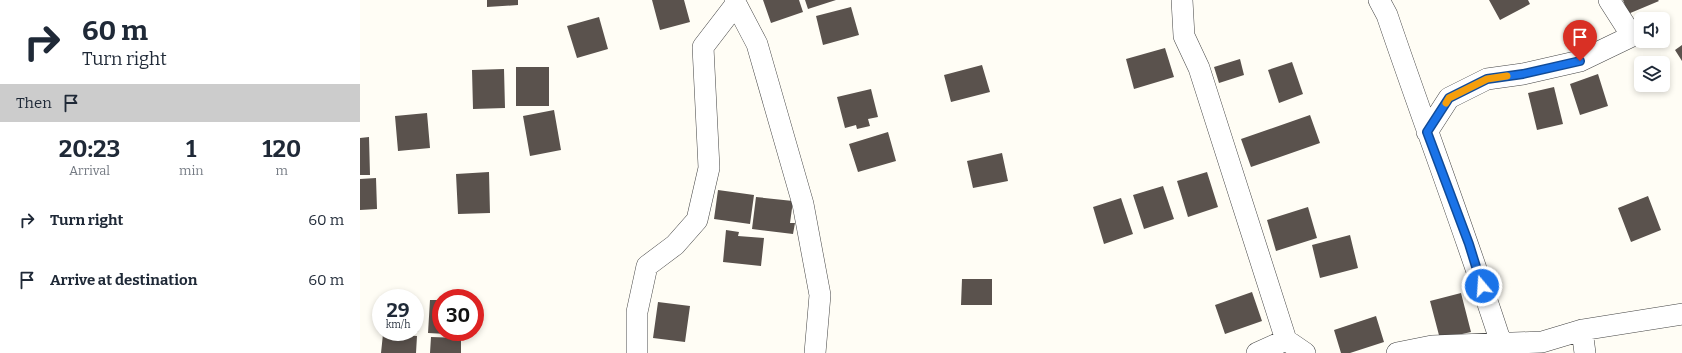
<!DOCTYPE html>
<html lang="en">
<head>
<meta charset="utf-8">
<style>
  :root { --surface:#fff; --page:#f2f2f3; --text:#1f2937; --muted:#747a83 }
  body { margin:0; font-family:Bitter,serif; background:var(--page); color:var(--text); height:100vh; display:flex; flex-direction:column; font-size:15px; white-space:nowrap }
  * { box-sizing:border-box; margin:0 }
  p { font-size:13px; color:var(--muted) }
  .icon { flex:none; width:22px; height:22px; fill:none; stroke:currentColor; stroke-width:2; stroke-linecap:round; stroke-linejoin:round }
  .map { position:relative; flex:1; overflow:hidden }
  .sheet { display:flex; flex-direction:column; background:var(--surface); width:360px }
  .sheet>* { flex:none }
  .guide { background:#fff; color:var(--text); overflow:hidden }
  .buttons { position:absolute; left:1274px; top:12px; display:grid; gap:8px }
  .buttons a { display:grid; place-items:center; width:36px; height:36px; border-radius:6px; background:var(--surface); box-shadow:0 2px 6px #0003; font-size:20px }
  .speed { position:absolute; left:12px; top:289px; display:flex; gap:8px; font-size:20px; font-weight:700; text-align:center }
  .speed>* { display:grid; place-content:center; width:52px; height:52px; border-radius:50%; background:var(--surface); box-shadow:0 2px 6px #0003; line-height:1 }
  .speed small { font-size:10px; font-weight:400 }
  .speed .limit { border:6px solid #d22; background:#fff; color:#111 }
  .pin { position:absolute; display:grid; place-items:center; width:34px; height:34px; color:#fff; margin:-41px -17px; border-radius:50% 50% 50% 0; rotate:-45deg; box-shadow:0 0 4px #0007 }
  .pin .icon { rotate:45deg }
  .me { position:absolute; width:44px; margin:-22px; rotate:342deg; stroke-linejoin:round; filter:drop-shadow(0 0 3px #0008) }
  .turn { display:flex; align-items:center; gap:14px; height:84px; padding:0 16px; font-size:18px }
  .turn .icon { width:52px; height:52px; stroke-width:2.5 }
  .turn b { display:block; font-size:28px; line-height:34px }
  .then { display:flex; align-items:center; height:38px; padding:0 16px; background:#0003; gap:8px; font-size:15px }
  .eta { display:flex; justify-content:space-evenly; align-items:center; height:68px; text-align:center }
  .eta b { font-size:24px; font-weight:700; line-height:28px }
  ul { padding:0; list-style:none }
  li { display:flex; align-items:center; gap:12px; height:60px; padding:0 16px }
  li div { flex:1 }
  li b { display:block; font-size:15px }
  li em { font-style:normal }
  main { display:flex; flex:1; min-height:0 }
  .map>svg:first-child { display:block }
  .building { fill:#5a524d }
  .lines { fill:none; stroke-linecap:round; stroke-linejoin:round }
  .minor-casing { stroke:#444; stroke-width:22 }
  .minor { stroke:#fff; stroke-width:21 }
  .route-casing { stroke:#114b97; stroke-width:10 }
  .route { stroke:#1a73e8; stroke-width:7 }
  .slow { stroke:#f59e0b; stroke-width:7 }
</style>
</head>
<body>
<main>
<section class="sheet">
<div class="guide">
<div class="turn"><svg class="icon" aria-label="right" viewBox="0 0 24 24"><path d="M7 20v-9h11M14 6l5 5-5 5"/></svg><div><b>60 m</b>Turn right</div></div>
<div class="then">Then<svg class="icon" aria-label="arrive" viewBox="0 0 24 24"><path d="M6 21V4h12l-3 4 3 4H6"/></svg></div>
</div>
<div class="eta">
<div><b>20:23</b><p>Arrival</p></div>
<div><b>1</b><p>min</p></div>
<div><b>120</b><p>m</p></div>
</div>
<ul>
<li><svg class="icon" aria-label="right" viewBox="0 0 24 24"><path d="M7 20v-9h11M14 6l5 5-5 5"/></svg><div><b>Turn right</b></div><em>60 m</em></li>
<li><svg class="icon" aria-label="arrive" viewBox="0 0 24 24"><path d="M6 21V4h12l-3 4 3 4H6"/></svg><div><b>Arrive at destination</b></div><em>60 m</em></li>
</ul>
</section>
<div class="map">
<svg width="1322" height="353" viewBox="0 0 1322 353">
  <rect width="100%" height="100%" fill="#fffdf5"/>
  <path class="building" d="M127 0H158V5L127 7Z
    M292 0H324L330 22 300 30Z
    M403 0H439L443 12 411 23Z
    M445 0H476L448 9Z
    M1129 0H1168L1170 4 1140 20Z
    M1263 0H1298L1299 1 1268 14Z
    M491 7 499 35 463 45 456 16Z
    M239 17 248 49 217 58 207 26Z
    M1322 45V61L1315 50Z
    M805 48 814 77 774 89 766 59Z
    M880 59 884 75 859 83 854 67Z
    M932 62 943 94 919 103 908 70Z
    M622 65 630 92 591 102 584 75Z
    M156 67H189V106H156Z
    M144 69 145 108 113 109 112 70Z
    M1238 74 1248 106 1220 115 1210 84Z
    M1194 87 1203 124 1177 130 1168 93Z
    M511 89 518 117 508 119 510 126 497 129 496 125 485 128 477 97Z
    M194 110 201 150 170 156 163 116Z
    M67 113 70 148 38 151 35 116Z
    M950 115 960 143 891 167 881 139Z
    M528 132 536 161 498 172 489 144Z
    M9 137 10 175H0V138Z
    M642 153 648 181 613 188 607 161Z
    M129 172 130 213 98 214 96 174Z
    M847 172 858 207 828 217 817 181Z
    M16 178 17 209 0 210V179Z
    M803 186 814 219 784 229 773 195Z
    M358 190 394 195 390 224 354 219Z
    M1288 196 1301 230 1271 242 1258 208Z
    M396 197 433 201 430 223H435L433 234 392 229Z
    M761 198 773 234 744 244 733 207Z
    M948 207 957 238 916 251 907 220Z
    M366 230 379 232 378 236 404 238 401 266 363 262Z
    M990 235 998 268 960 278 952 245Z
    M602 279H632V305H601Z
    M892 292 902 321 865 334 855 305Z
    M1101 293 1111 332 1080 339 1070 301Z
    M70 300H81V332H106L105 335 68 333Z
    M55 302 61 303 58 332H55Z
    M298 302 330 306 325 342 293 338Z
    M1016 316 1024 342 990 353H981L974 330Z
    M23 334 57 336 56 353H21Z
    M71 337 101 338V353H70Z"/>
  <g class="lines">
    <defs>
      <path id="minor" d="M822 0 824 36 839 68 926 340
        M1019 0 1027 15C1064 124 1105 232 1141 343
        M376 4 397 44 443 204 460 295 455 353
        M1067 132 1089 98 1127 79 1163 74 1220 61 1272 36 1249 0
        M1222 330 1225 353
        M277 353V312L287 266 315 245 337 220 349 168 343 47 376 4 375 0
        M897 353 926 340 945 353
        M1037 353 1072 346 1182 342 1222 330 1322 314"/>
    </defs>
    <use href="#minor" class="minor-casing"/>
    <use href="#minor" class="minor"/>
  </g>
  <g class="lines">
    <defs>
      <path id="route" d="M1122 286 1109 244 1067 132 1089 98 1127 79 1163 74 1220 61"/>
    </defs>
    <use href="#route" class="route-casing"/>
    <use href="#route" class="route"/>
    <path class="slow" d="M1086 103 1089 98 1127 79 1147 76"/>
  </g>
</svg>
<div class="buttons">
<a><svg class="icon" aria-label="sound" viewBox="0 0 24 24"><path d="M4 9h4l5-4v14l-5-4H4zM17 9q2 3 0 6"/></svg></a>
<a><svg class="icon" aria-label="layers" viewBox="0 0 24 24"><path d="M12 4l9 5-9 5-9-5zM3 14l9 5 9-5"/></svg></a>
</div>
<div class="speed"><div>29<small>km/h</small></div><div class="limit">30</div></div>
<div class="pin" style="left:1220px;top:61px;background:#d93025"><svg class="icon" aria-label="arrive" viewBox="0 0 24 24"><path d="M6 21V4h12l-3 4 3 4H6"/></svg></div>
<svg class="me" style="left:1122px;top:286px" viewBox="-20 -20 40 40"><circle r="17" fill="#1a73e8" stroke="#fff" stroke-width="3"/><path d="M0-11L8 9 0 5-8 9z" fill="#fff"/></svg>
</div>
</main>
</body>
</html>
